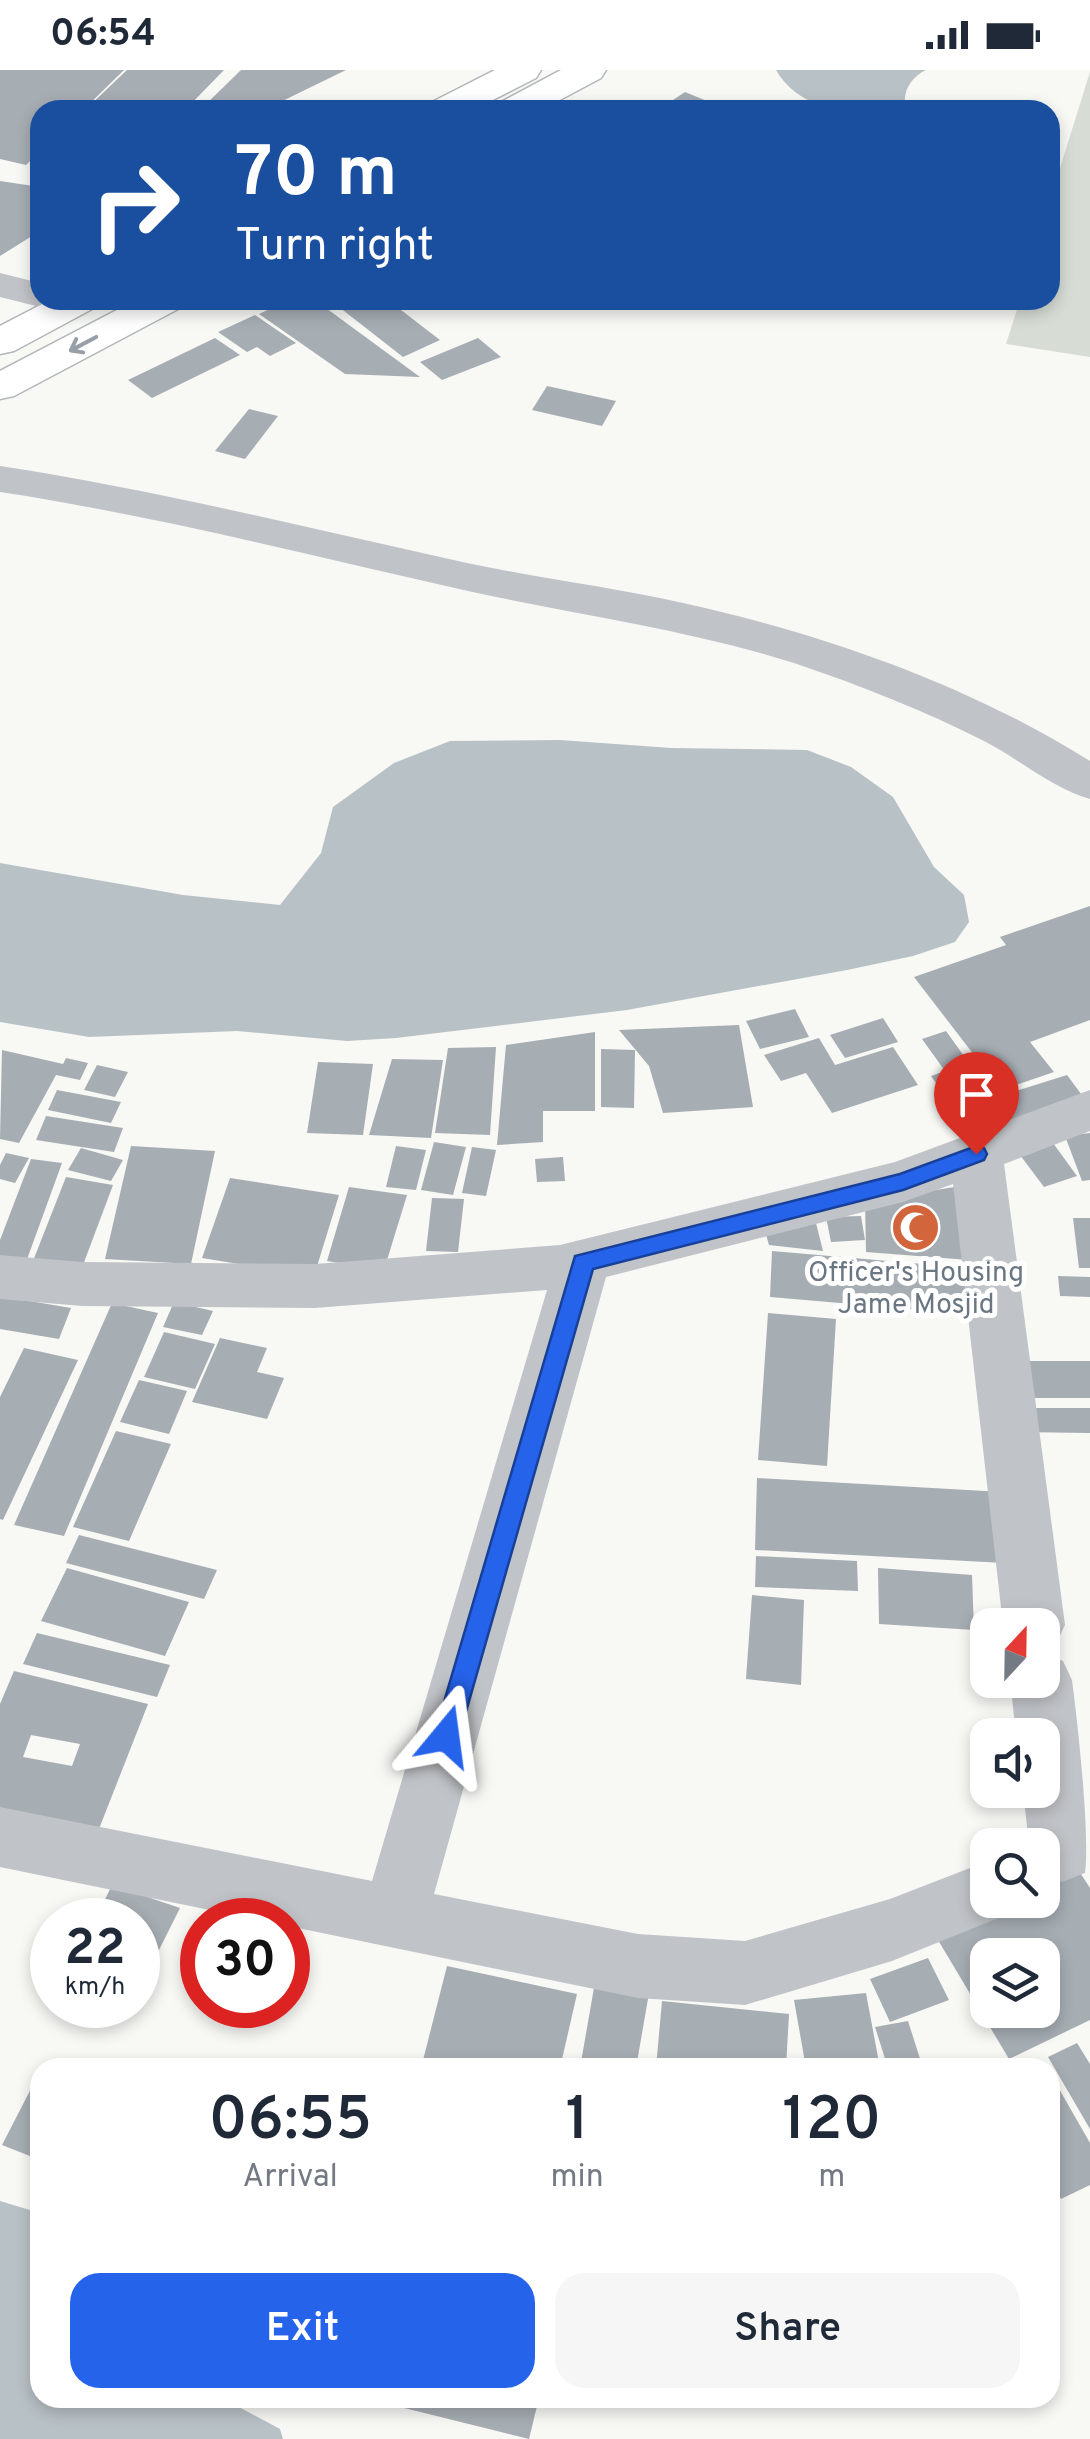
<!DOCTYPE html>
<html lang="en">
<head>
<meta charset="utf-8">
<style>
  :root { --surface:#fff; --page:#f6f6f7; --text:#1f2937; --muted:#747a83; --accent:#2563eb }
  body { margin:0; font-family:Overpass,sans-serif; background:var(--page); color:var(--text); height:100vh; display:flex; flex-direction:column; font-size:38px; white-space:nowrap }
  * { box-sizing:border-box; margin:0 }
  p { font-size:32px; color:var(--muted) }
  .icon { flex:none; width:55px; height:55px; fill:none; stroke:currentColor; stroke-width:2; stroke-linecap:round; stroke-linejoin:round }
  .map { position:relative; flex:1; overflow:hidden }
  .drawer { position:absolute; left:30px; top:1988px; width:1030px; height:350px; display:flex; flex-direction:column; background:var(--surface); border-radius:30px; box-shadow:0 5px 15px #0003 }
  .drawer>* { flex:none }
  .top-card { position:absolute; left:30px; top:30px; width:1030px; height:210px; border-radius:30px; box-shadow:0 5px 15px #0003; background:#1a4fa0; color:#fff; overflow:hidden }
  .needle { width:65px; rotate:22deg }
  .tools { position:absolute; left:970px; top:1538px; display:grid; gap:20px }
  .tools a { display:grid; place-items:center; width:90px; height:90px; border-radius:20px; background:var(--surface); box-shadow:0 5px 15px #0003; font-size:50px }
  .speed { position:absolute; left:30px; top:1828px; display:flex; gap:20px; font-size:50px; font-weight:700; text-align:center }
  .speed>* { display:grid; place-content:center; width:130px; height:130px; border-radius:50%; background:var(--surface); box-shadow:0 5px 15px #0003; line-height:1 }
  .speed small { font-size:25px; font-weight:400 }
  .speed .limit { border:15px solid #d22; background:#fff; color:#111 }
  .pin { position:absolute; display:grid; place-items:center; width:85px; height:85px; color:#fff; margin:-102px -42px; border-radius:50% 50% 50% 0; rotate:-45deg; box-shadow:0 0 10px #0007 }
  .pin .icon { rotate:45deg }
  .me { position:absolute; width:110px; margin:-55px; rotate:16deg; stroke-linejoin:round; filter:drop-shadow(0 0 8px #0008) }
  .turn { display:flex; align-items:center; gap:35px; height:210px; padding:0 40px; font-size:45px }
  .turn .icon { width:130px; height:130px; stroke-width:2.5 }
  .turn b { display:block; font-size:70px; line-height:85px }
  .eta { display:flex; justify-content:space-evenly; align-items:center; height:170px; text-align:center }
  .eta b { font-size:60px; font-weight:600; line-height:70px }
  .action { display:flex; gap:20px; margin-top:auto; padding:20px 40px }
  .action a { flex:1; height:115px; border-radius:30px; background:var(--accent); color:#fff; font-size:40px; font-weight:600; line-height:115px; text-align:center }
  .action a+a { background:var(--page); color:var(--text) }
  .status { display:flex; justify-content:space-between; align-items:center; height:70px; padding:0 50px; background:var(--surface); direction:ltr }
  .status svg { height:28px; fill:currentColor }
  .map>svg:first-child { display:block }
  .green { fill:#d7dcd5 }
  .water { fill:#b8c1c6 }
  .building { fill:#a6adb3; fill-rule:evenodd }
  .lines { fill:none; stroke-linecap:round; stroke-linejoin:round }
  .highway-casing { stroke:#b3b7ba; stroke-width:3 }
  .minor { fill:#c0c3c7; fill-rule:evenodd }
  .highway { fill:#fff; fill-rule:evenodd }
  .oneway { stroke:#97a0a8 }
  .route { fill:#2563eb; stroke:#184099; stroke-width:2.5 }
  .labels { text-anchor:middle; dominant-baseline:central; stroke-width:10; stroke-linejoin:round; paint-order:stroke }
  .poi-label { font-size:28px; fill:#6a7783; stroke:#fff }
</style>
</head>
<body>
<div class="status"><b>06:54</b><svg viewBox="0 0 49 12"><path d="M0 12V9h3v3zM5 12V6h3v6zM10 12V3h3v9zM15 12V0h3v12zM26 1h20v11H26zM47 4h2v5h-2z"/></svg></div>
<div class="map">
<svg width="1090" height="2369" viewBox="0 0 1090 2369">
  <rect width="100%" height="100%" fill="#f8f8f5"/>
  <path class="green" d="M1090 2V287L1006 274 1020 230H1050V130Z"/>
  <path class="water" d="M776 0H926C911 7 900 24 907 40 860 40 804 48 776 0Z
    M560 670 671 678 807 680 851 697 893 727 934 797 964 825 969 852 955 872 913 886 847 900 627 940 396 968 347 971 237 961 89 967 0 952V793L183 825 280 835 321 783 333 737 394 693 450 671Z
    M0 2131 40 2143V2328H222L280 2359 283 2369H0Z"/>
  <path class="building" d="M0 0H124L83 40H40V90L33 88 26 95 0 89Z
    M127 0H224L185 40H85Z
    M241 0H346L264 40H200Z
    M685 22 729 40H658Z
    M0 111 40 117V161L0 186Z
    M289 230H315L420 307 345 304 259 244Z
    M330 230H388L440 270 403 287Z
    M255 245 296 273 270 286 257 277 247 282 218 262Z
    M215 268 240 285 152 328 128 310Z
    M478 268 501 287 442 310 420 292Z
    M547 316 616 331 602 356 532 340Z
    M249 339 278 346 245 389 215 381Z
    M1090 836V950L1030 972 1054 1002 1001 1020 914 907 1006 875 1000 867Z
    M795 939 809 967 760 979 746 951Z
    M883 948 898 972 845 988 830 965Z
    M739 955 753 1037 663 1043 649 996 619 960Z
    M946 961 984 1014 946 1027 931 1006 945 1001 922 969Z
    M595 962V1041H543V1072L497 1075 506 975Z
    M819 968 835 995 893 977 918 1015 832 1043 806 1003 781 1011 764 985Z
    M496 977 490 1065 435 1063 448 978Z
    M601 979 635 980 634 1038 601 1037Z
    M2 980 63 994 66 988 88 993 80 1010 56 1005 19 1073 0 1069Z
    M392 989 443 990 431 1068 369 1065Z
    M318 992 373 994 363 1065 307 1063Z
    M97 995 128 1002 115 1027 84 1020Z
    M1067 1005 1087 1032 1003 1059 984 1031Z
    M57 1020 121 1032 111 1053 48 1040Z
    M46 1046 123 1058 114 1082 36 1070Z
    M1090 1063V1110L1082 1111 1065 1066Z
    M434 1072 466 1077 453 1125 421 1120Z
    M1053 1073 1077 1106 1044 1117 1020 1085Z
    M131 1076 215 1081 191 1194 105 1189Z
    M396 1076 426 1080 416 1120 386 1117Z
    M472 1077 496 1080 486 1126 462 1123Z
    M81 1078 123 1090 111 1111 68 1100Z
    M6 1083 29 1088 15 1113 0 1109V1095Z
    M563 1087 565 1111 537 1112 535 1089Z
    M31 1089 62 1093 26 1192 0 1188V1170Z
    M66 1107 113 1115 80 1203 31 1196Z
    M230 1108 339 1125 314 1206 202 1188Z
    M961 1116 969 1190 866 1182 865 1131Z
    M349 1117 407 1125 384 1200 327 1191Z
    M432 1128 464 1129 458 1182 426 1181Z
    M861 1146 865 1170 831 1172 826 1147Z
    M1073 1148H1090V1198H1079Z
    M816 1153 823 1181 769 1175 765 1161Z
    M772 1181 969 1198V1244L770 1227Z
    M1058 1206 1090 1207V1227L1060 1226Z
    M0 1226 71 1238 59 1269 0 1259Z
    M174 1232 213 1241 202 1265 163 1257Z
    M112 1233 158 1243 64 1466 14 1455Z
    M768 1243 836 1249 827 1396 758 1390Z
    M164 1262 215 1274 195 1319 144 1307Z
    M220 1268 267 1278 257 1302 284 1308 267 1349 192 1332Z
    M24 1278 78 1290 3 1450 0 1449V1327Z
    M1015 1291H1090V1328H1020Z
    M139 1310 187 1321 169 1364 120 1352Z
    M1014 1338H1090V1363L1017 1362Z
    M116 1361 171 1374 129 1471 73 1457Z
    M757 1408 1002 1422 1005 1493 755 1480Z
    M79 1465 217 1500 204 1529 66 1493Z
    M756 1486 857 1491 858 1521 755 1517Z
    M67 1498 189 1532 165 1586 41 1551Z
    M878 1498 972 1505 974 1560 879 1554Z
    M752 1525 804 1530 801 1615 746 1609Z
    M37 1563 170 1595 157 1627 23 1594Z
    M14 1601 148 1634 97 1764 0 1740V1634ZM31 1665 80 1674 72 1696 23 1687Z
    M1077 1798 1090 1818V1950L1009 1989 935 1865 1009 1830H1042V1814ZM988 1885H1042V1940H988Z
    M112 1815 180 1838 158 1882 138 1874V1850H95Z
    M928 1888 949 1930 890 1952 870 1909Z
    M447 1896 577 1924 560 1998H421Z
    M595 1912 649 1923 636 1998H580Z
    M866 1923 880 1998H806L794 1930Z
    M662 1931 789 1944 786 1998H656Z
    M908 1951 923 1998H888L875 1957Z
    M1077 1973 1090 1994V2059L1048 1987Z
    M1050 2003 1090 2073V2115L1061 2129 1050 2110Z
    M37 2007 40 2008V2090L2 2075Z
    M385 2328H539L529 2369 384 2333Z"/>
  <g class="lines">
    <defs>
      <path id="highway" d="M495 0H541L536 8 473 40H427L432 32Z
        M561 0H606L601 8 541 40H496L501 32Z
        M50 230H100L94 238 14 281 0 284V256Z
        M136 230H186L180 238 14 326 0 329V301Z"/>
    </defs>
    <use href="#highway" class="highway-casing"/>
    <path class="minor" d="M0 203 40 213V230H56L40 237 0 227Z
      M0 396C158 420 311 459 467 493 538 508 611 517 683 533 824 564 967 614 1090 691V729C1052 718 1019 689 984 671 923 640 859 615 794 593 687 559 577 545 468 521 312 486 158 446 0 422Z
      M1090 1020V1061L1004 1094 1065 1555 1056 1574 1042 1579V1555H1003L953 1114 903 1132 606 1207 434 1824 638 1864 745 1871 890 1829 988 1791V1830H1017L1011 1843 892 1891 745 1935 638 1928 288 1856V1850H259L0 1797V1737L372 1811 547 1220 315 1238 82 1236 0 1229V1185L82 1192 315 1194 560 1175 895 1092Z
      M1042 1583 1063 1591 1072 1610C1078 1655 1090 1765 1085 1803L1062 1812 1042 1804V1775H1029L1023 1720H1042V1665H1016L1010 1610H1042Z"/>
    <use href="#highway" class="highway"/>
  </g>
  <defs><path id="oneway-shaft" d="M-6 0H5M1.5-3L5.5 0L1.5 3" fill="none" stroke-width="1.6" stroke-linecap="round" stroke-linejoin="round" transform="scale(2.5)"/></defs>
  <use class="oneway" href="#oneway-shaft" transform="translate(83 274) rotate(152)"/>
  <path class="route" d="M976 1076 984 1078 987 1084 984 1090 903 1120 593 1199 459 1666 456 1674 446 1677 437 1674 434 1666 575 1186 900 1104Z"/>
  <defs>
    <symbol id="mosque-disc" viewBox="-11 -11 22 22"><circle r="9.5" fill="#d2653b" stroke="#fff"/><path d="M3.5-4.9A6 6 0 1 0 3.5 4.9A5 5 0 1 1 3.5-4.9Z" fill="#fff"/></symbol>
  </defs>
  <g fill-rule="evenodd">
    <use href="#mosque-disc" x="888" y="1130" width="55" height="55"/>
  </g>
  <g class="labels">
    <g class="poi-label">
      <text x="916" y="1204">Officer's Housing<tspan x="916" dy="32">Jame Mosjid</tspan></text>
    </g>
  </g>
</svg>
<div class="tools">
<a><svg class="needle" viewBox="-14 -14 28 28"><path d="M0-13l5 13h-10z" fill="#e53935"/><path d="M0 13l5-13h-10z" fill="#747a83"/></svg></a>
<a><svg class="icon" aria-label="sound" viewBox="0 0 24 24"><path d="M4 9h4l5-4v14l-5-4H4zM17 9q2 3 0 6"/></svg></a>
<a><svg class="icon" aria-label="search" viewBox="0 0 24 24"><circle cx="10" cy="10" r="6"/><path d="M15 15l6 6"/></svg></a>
<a><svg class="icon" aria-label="layers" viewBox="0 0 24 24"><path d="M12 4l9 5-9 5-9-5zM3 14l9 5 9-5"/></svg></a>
</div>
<div class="speed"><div>22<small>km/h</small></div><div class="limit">30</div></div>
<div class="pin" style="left:976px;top:1084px;background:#d93025"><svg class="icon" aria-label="arrive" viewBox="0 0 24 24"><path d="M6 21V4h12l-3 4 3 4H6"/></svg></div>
<svg class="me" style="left:446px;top:1666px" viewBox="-20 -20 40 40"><path d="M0-17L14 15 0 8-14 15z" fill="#2563eb" stroke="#fff" stroke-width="4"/></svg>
<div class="top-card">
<div class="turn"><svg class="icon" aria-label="right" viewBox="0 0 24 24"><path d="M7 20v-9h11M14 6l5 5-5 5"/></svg><div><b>70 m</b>Turn right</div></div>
</div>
<section class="drawer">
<div class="eta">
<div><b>06:55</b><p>Arrival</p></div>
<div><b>1</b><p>min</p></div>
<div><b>120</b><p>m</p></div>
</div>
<div class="action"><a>Exit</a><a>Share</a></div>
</section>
</div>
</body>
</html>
